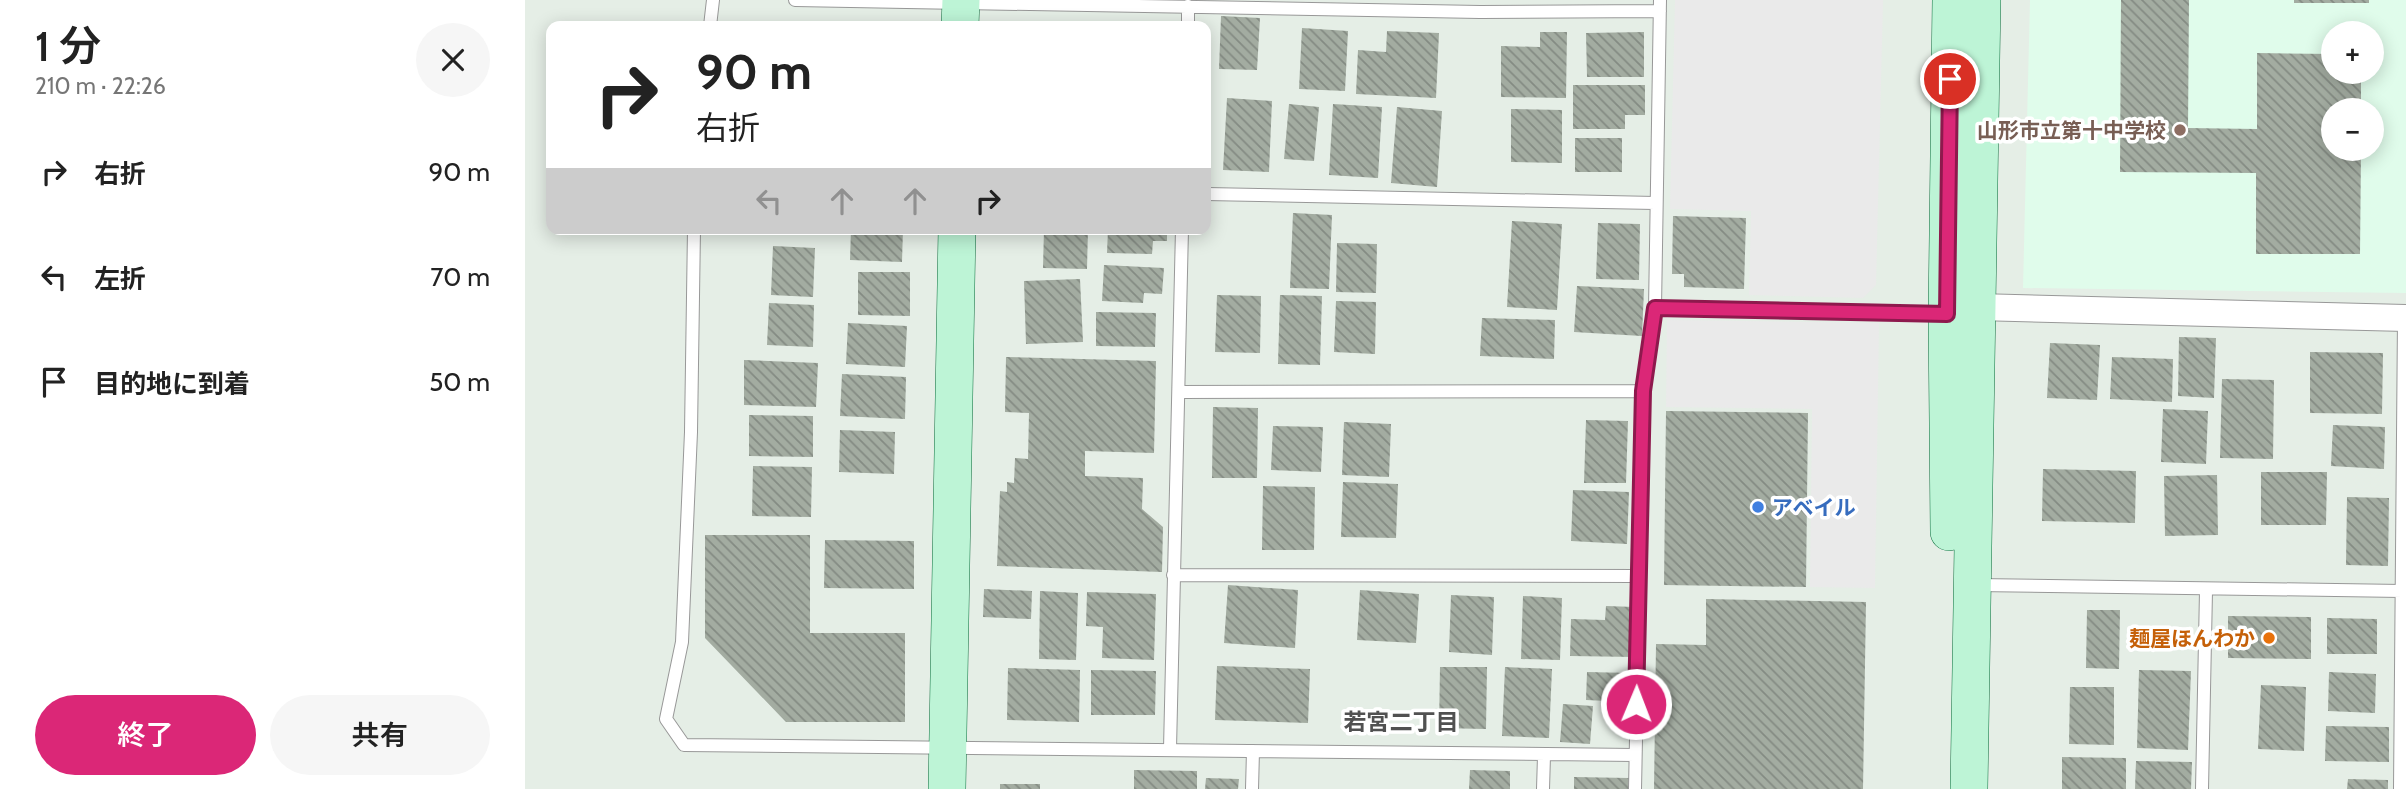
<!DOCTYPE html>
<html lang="ja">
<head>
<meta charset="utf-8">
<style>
  :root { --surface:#fff; --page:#f6f6f6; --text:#222; --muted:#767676; --accent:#db2777 }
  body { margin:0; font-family:Cabin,"Noto Sans JP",sans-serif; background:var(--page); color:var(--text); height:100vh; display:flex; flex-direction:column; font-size:26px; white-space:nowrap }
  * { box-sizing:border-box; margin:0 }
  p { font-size:23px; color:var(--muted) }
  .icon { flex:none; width:38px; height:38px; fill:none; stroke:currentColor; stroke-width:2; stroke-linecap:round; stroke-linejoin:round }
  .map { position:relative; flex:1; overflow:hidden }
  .panel { display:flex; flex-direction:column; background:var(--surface); width:525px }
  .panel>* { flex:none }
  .top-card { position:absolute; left:21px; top:21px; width:665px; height:214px; border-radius:14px; box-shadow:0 4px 18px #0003; background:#fff; color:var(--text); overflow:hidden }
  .buttons { position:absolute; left:1796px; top:21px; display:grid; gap:14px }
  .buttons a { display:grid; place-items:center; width:63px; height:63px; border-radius:50%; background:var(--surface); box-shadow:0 4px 18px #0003; font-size:35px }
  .pin { position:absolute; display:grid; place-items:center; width:60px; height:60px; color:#fff; margin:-30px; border:4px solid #fff; border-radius:50%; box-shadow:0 2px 7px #0007 }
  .me { position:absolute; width:77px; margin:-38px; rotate:1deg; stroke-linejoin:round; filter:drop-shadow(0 0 5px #0008) }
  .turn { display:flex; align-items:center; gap:24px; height:147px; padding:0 35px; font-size:32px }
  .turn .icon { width:91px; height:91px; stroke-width:2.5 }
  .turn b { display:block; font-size:49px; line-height:60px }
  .lanes { display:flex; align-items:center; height:66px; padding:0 35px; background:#0003; justify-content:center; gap:35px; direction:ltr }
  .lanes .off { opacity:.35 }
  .round { display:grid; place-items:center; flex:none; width:74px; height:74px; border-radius:37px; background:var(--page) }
  .headline { display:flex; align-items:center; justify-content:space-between; height:119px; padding:0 35px }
  h1 { font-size:42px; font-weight:600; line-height:52px }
  .action { display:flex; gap:14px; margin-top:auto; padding:14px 35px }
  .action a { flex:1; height:80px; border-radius:42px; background:var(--accent); color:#fff; font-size:28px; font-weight:600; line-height:80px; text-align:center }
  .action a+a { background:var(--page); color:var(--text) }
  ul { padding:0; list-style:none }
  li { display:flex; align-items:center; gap:21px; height:105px; padding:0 35px }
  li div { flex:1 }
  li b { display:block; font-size:26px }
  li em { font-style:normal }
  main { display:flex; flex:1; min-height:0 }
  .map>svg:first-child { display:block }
  .education { fill:#e0fceb; fill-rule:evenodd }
  .parking { fill:#eaeaea }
  .building { fill:url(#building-back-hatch) }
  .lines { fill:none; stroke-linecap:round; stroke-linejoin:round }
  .lane-casing { stroke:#989898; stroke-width:14 }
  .street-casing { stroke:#989898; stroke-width:28 }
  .secondary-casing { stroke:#0d6d3d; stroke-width:38 }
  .lane { stroke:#fff; stroke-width:12 }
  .street { stroke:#fff; stroke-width:26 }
  .secondary { stroke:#bdf4d6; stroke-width:37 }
  .route-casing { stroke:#8e194d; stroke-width:18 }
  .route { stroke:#db2777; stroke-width:12 }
  .education-dot { fill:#8d6e63; stroke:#fff; stroke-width:2.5 }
  .shop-dot { fill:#3f7fe0; stroke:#fff; stroke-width:2.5 }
  .food-dot { fill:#e8710a; stroke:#fff; stroke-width:2.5 }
  .labels { text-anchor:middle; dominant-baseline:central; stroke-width:7; stroke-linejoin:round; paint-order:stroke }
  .education-label { font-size:21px; font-weight:bold; fill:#785e54; stroke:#fff; text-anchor:end }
  .shop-label { font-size:21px; font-weight:bold; fill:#366cbe; stroke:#fff; text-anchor:start }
  .food-label { font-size:21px; font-weight:bold; fill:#c56008; stroke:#fff; text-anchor:end }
  .neighbourhood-label { font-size:23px; font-weight:bold; fill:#515151; stroke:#fff }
</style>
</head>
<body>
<main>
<section class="panel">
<div class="headline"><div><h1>1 分</h1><p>210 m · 22:26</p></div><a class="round"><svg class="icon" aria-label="close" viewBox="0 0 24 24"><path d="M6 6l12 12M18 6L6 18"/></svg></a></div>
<ul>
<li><svg class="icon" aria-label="right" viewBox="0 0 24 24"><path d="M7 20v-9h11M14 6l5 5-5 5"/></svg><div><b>右折</b></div><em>90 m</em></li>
<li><svg class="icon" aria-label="left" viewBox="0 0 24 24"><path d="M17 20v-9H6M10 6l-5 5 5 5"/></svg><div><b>左折</b></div><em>70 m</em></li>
<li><svg class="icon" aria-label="arrive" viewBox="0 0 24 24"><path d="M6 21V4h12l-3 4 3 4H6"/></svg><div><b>目的地に到着</b></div><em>50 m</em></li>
</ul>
<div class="action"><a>終了</a><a>共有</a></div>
</section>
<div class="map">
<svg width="1881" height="789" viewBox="0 0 1881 789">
  <defs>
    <pattern id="building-back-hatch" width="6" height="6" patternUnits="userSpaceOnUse" patternTransform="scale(1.75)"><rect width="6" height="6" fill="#a3aca1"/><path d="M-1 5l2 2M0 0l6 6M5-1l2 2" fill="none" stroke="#848b83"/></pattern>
  </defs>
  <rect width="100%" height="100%" fill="#e5eee6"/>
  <path class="education" d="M1505 0H1881V293L1498 288ZM1808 33H1846V72H1808ZM1808 110H1846V149H1808Z"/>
  <path class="parking" d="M1150 0H1358L1351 285 1338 298 1224 295 1226 211 1145 209Z
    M1142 320 1354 323 1350 588 1285 587 1287 409 1141 407Z"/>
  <path class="building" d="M1596 0H1664L1663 128 1732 129V53L1808 54V72H1836V110H1808V149H1836L1835 254H1731V173L1595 172Z
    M1769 0H1844V3H1769Z
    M696 16 735 18 732 70 694 69Z
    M520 23H560V26H520Z
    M777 28 823 31 820 91 774 89Z
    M862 31 914 33 911 98 831 94 833 50 861 52Z
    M1015 32H1042L1041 98 976 97V46L1015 47Z
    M1119 32V77H1062L1061 33Z
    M1048 85H1120V115H1100V129H1048Z
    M702 98 747 101 744 172 698 170Z
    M764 104 794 107 789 161 759 159Z
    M808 104 857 107 853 178 804 175Z
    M872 107 917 111 912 187 866 183Z
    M986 109 1037 110V163L986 162Z
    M1050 138H1097V172H1050Z
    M768 213 807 215 804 289 765 288Z
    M1148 216 1221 218 1219 289 1159 287V274H1147Z
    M987 221 1037 224 1032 310 982 307Z
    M1073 223 1115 224 1114 280 1071 279Z
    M220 229H271V234L220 232Z
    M326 229H378L377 262 325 260Z
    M519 229H563L562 269 518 268Z
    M583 229H642V241H628L627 254 582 253Z
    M812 243 852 244 851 293 811 292Z
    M248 246 290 248 288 297 246 295Z
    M579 265 639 268 637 294 619 293 618 303 577 301Z
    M333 272H385V316L333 315Z
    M555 279 558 342 501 344 499 281Z
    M1052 286 1119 289 1117 336 1049 332Z
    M692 295 736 296 735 353 690 352Z
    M755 295 797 296 795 365 753 364Z
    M811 301 851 302 850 354 809 352Z
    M244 303 289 305 288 347 242 345Z
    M571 312 631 313 630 347 571 346Z
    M957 318 1030 320 1029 359 955 356Z
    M323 323 382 326 380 367 321 364Z
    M1654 337 1691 338 1689 398 1653 396Z
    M1525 343 1575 345 1572 400 1522 398Z
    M1785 352 1858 353 1857 414 1785 413Z
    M481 357 631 361 629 453 560 451V476L618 478 617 509 638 527 637 572 472 566 475 491 482 492V482L489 483 490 458 503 459 504 413 480 412Z
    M1587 357 1648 359 1647 402 1585 399Z
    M219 360 293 363 291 407 219 405Z
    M317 374 381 377 380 419 315 416Z
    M1697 379 1749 380 1748 459 1695 458Z
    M688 407 733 408 732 478H687Z
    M1638 409 1683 411 1681 464 1636 462Z
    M1141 411 1283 413 1281 587 1139 585Z
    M224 415 288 416V457L224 456Z
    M1061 420 1103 421 1101 483H1059Z
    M819 422 866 424 864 477 817 475Z
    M1808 425 1860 427 1859 469 1806 466Z
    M748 426 798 427 796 472 746 470Z
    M315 430 370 432 369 474 314 472Z
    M228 466 287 467 286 517 227 516Z
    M1518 469 1611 471 1610 523 1517 521Z
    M1736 472H1802L1801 525H1736Z
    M1692 475 1693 535 1640 536 1639 476Z
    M818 482 873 484 871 538 816 537Z
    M738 486 790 487 789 550H737Z
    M1048 490 1104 492 1102 544 1046 541Z
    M1822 497 1864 498 1863 566 1821 565Z
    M180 535H285V633H380V722H261L180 638Z
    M300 540 389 541V589L299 588Z
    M703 585 773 590 770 648 699 643Z
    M459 589 507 591 506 619 458 617Z
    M835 590 894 594 891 643 832 640Z
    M515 591 553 593 551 660 514 659Z
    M562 592 631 594 629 660 577 658 578 627 561 626Z
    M926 595 969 597 967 655 924 652Z
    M998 596 1037 598 1035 660 996 659Z
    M1181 599 1341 602 1338 789H1129L1131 644 1181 645Z
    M1081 606 1110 607V657L1045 656 1046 619 1080 620Z
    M1562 610H1595L1594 669 1561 668Z
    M1703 616 1786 617V659L1703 658Z
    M1802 618 1852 619V654H1802Z
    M692 666 785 669 783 723 690 720Z
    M915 667H962L961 729 914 728Z
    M980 667 1027 669 1024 738 977 736Z
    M483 668 555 670 554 722 482 720Z
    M566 670 631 671 630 715H566Z
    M1614 670 1666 671 1663 750 1612 748Z
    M1062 672 1105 673 1104 702 1061 700Z
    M1804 672 1851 674 1850 713 1803 711Z
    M1736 685 1781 687 1779 751 1733 749Z
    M1545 687H1589V745L1544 744Z
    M1038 704 1068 706 1065 744 1035 742Z
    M1801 726 1864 727V762L1800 761Z
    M1537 757 1601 758V789H1537Z
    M1611 761 1667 762 1666 789H1610Z
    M609 770 672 771V789H609Z
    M945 770 985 771V789H944Z
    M1049 777 1104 778 1103 789H1049Z
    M681 778 714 779 713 789H680Z
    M1823 779 1863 780V789H1822Z
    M475 784H515V789H475Z"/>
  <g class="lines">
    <defs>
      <path id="lane" d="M270 0 955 12 1135 11
        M185 26 188 0
        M663 26V6
        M681 194 1130 203
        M169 229 166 432 157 642 141 719 159 745 1110 755
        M1130 308 1420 314
        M654 392 1118 391
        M648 575 1113 576
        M1451 585 1877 591
        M645 749 657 229
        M727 789 728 751
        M1018 789 1019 756
        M1110 789 1118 391 1130 308 1135 0
        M1677 789 1681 591
        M1875 789 1879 318"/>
      <path id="street" d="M1452 307 1881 318"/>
      <path id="secondary" d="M435 26 436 0
        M1424 532 1422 314 1426 0
        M422 789 432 229
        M1444 789 1457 0"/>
    </defs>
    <use href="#lane" class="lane-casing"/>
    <use href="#street" class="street-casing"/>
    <use href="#secondary" class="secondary-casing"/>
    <use href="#lane" class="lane"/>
    <use href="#street" class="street"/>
    <use href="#secondary" class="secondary"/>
  </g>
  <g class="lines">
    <defs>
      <path id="route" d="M1111 704 1118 391 1130 308 1422 314 1425 79"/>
    </defs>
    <use href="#route" class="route-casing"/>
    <use href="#route" class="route"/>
  </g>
  <circle class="education-dot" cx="1655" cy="130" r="7"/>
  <circle class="shop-dot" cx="1233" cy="507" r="7"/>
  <circle class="food-dot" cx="1744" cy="638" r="7"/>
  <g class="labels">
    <g class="education-label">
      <text x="1641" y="130">山形市立第十中学校</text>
    </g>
    <g class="shop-label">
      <text x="1247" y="507">アベイル</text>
    </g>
    <g class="food-label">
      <text x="1730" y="638">麺屋ほんわか</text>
    </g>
    <g class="neighbourhood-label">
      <text x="876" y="722">若宮二丁目</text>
    </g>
  </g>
</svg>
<div class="buttons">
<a>+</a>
<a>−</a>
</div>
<div class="pin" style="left:1425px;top:79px;background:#d93025"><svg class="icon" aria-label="arrive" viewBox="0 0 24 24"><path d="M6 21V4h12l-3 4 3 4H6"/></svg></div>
<svg class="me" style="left:1111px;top:704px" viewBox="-20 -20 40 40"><circle r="17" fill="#db2777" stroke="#fff" stroke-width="3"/><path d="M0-11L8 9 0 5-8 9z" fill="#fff"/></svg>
<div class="top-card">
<div class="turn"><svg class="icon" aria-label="right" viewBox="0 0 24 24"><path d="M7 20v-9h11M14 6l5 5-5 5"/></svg><div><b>90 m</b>右折</div></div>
<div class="lanes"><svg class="icon off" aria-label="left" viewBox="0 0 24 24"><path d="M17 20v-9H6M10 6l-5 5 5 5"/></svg><svg class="icon off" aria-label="ahead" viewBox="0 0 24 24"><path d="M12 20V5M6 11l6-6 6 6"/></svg><svg class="icon off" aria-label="ahead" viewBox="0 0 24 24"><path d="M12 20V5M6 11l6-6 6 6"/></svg><svg class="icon" aria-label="right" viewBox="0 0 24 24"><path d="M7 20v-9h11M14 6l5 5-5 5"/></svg></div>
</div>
</div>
</main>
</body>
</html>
